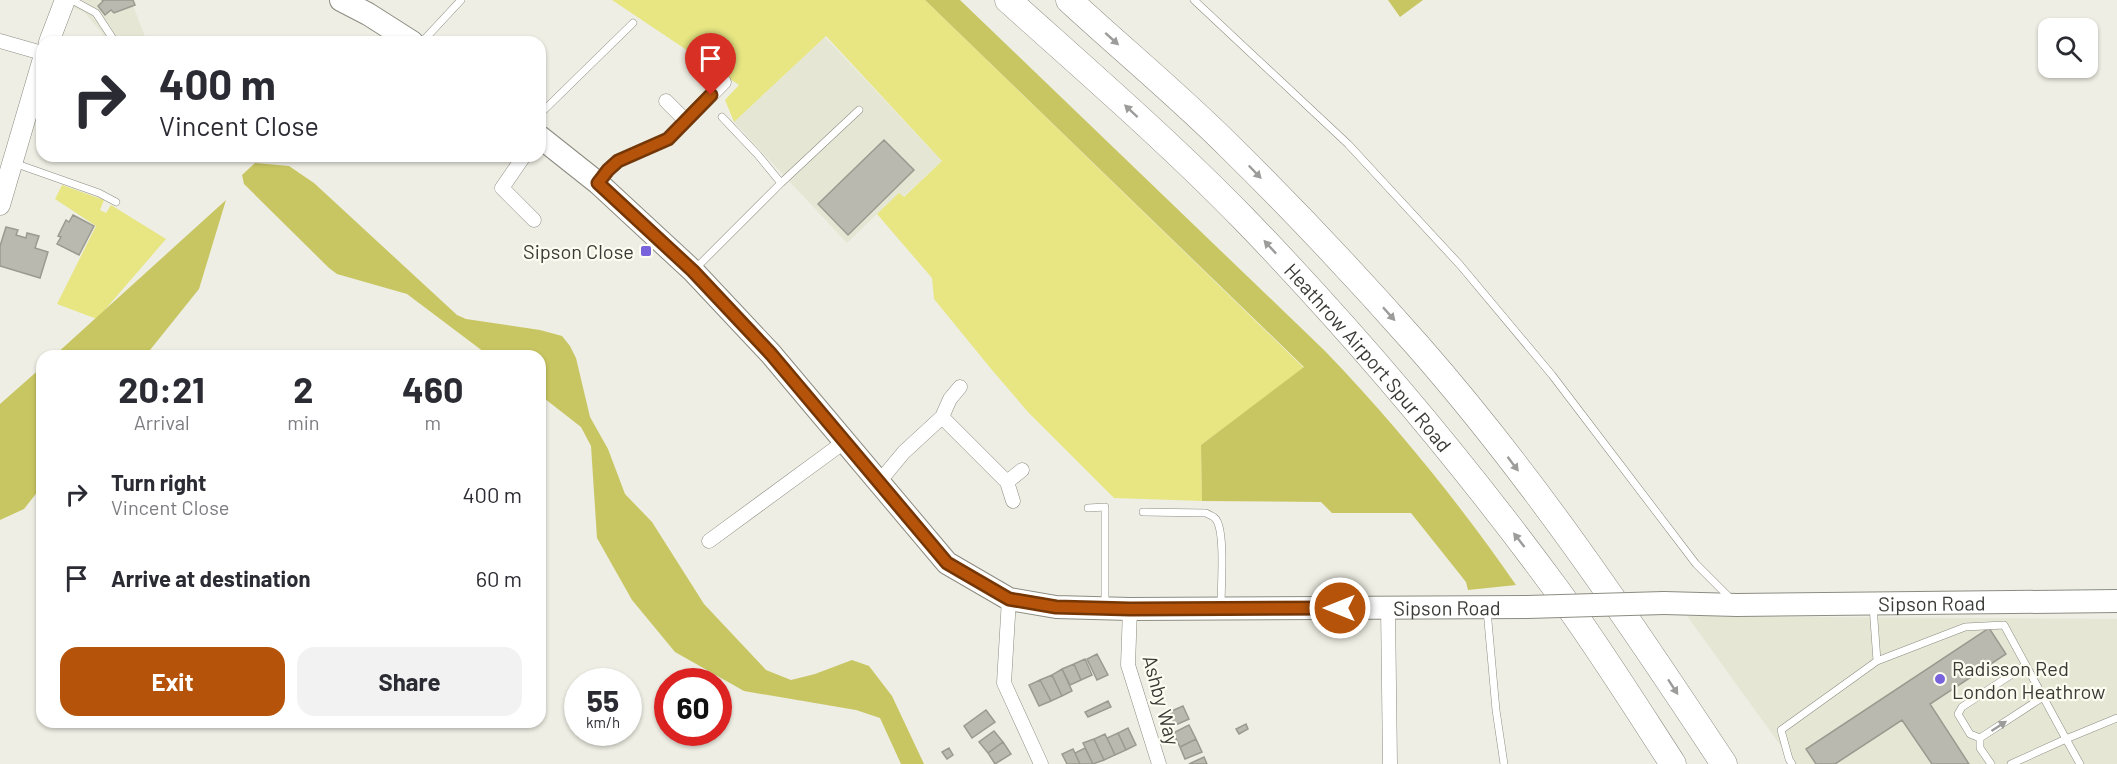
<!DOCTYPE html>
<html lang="en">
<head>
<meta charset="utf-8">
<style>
  :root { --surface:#fff; --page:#f2f2f3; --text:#2b2b33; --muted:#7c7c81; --accent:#b45309 }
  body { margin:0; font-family:Barlow,sans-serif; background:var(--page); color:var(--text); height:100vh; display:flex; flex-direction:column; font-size:22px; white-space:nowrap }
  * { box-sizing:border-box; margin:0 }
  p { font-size:20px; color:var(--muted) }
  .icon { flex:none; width:33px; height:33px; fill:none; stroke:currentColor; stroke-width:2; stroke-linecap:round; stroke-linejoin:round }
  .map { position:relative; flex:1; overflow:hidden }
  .panel { position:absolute; left:36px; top:350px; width:510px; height:378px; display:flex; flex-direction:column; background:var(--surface); border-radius:18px; box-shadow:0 2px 4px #0004 }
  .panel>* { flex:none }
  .banner { position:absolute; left:36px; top:36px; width:510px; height:126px; border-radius:18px; box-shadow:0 2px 4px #0004; background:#fff; color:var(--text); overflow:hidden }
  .fabs { position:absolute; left:2038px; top:18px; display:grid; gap:12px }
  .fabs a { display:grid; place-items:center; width:60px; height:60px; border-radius:12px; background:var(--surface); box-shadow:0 2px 4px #0004; font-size:30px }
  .speed { position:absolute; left:564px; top:668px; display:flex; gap:12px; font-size:30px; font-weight:700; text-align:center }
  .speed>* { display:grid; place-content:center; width:78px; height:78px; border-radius:50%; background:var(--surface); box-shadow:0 2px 4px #0004; line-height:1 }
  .speed small { font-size:15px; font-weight:400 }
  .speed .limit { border:9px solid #d22; background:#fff; color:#111 }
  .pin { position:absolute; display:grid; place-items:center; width:51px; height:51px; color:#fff; margin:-62px -26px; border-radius:50% 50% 50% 0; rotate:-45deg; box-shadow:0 0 6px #0007 }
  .pin .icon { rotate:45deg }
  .me { position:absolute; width:66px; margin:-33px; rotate:270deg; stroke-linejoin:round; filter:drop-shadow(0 0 4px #0008) }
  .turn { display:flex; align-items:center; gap:21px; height:126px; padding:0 24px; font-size:27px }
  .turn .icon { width:78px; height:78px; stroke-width:2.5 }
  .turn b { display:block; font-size:42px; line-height:51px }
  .eta { display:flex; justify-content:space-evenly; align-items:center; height:102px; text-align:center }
  .eta b { font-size:36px; font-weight:700; line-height:42px }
  .cta { display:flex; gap:12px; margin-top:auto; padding:12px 24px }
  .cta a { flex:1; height:69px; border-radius:18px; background:var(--accent); color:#fff; font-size:24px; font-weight:700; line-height:69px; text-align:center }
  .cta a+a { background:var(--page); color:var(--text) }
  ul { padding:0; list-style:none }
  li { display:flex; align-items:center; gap:18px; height:84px; padding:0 24px }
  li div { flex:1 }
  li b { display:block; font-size:22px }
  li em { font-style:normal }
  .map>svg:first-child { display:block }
  .built { fill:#e5e6d4 }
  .green { fill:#e7e683 }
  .forest { fill:#c8c662 }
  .building { fill:#b9b9af; stroke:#9a9a90; stroke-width:1.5 }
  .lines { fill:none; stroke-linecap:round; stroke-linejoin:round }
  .lane-casing { stroke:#8c8c82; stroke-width:8 }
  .street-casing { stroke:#8c8c82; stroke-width:15 }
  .secondary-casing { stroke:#8c8c82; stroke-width:21 }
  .primary-casing { stroke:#8c8c82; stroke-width:24 }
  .highway-casing { stroke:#8c8c82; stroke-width:27 }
  .lane { stroke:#fff; stroke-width:7 }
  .street { stroke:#fff; stroke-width:14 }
  .secondary { stroke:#fff; stroke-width:20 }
  .primary { stroke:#fff; stroke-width:22 }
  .highway { stroke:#fff; stroke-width:26 }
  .primary-bridge-casing { stroke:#8c8c82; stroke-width:24; stroke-linecap:butt }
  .primary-bridge { stroke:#fff; stroke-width:22 }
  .oneway { fill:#9c9c9a }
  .route-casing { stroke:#753606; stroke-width:15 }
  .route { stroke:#b45309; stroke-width:10 }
  .poi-dot { fill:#7963dd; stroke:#fcfcf1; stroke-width:2 }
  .labels { text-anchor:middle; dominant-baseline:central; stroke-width:4.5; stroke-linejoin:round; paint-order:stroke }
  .poi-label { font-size:20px; fill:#3a3a36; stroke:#fcfcf1; text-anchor:end }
  .street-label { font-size:20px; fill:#3a3a36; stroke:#fcfcf1 }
</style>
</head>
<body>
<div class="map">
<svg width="2117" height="764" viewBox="0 0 2117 764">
  <rect width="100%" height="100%" fill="#eeeee4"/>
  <path class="built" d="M77 0H131L147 42H106L101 32 85 13 73 7Z
    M825 37 942 161 903 197 899 193 847 243 734 122Z
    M1687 616 2117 619V764H1794Z"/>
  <path class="green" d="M612 0H925L1304 368 1201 445 1202 501 1114 498 1028 412 992 370 934 299 932 278 877 214 899 193 904 197 942 161 826 36 734 122 725 100 739 85Z
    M62 185 104 200 100 210 106 213 111 205 166 239 97 319 57 304 96 226 55 199Z"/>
  <path class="forest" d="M925 0H960L1325 351C1396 425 1457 500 1516 585L1468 590 1466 582 1411 513H1332L1321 502 1202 501 1201 445 1304 367Z
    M1388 0H1423L1400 17Z
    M255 163 289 166 314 183 457 315 466 319 540 330 562 336 570 346 576 358 590 417 608 449 625 494 652 522 704 604 766 670 791 680 815 674 852 660 869 666 892 696 924 764H901L880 718 856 710 744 691 675 652 632 600 597 538 591 446 581 427 540 395V356L488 355 407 294 337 274 329 268 244 184 242 175Z
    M226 200 199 289 146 355H55Z
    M42 367V486L24 509 0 520V404Z"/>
  <path class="building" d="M102 0H133L135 5 114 13 111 10 105 15 98 6 103 1Z
    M884 140 914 170 848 235 818 204Z
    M73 215 94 226 79 255 57 244 61 237 58 236 66 220 69 222Z
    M6 227 18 230 16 235 26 238 27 233 39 236 35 248 48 252 40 278 0 266V246Z
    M1989 628 2006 654 1930 704 1969 764H1932L1902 720 1835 764H1816L1806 749Z
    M1097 654 1108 675 1097 680 1087 659Z
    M1085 659 1092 675 1081 680 1074 664Z
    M1074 664 1081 680 1070 685 1062 669Z
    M1062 669 1072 691 1062 696 1052 675Z
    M1052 675 1062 696 1051 701 1040 680Z
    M1040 680 1051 701 1039 706 1029 685Z
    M1108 701 1111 707 1088 717 1085 712Z
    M1183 706 1189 719 1171 727 1165 714Z
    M986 710 995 722 972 738 964 726Z
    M1246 724 1248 729 1239 734 1236 729Z
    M1189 725 1196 739 1180 747 1173 733Z
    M1128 728 1136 745 1126 750 1118 733Z
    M994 731 1003 742 988 753 979 742Z
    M1118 733 1126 750 1115 755 1107 738Z
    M1105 734 1115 755 1104 760 1094 739Z
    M1094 739 1104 760 1093 764 1083 743Z
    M1196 739 1202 752 1185 759 1180 747Z
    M1003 742 1011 754 995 764 988 753Z
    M949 748 953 755 947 759 942 752Z
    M1085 748 1093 764H1080L1075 753Z
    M1073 749 1075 753 1080 764H1067L1062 754Z
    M1204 757 1207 764H1189Z"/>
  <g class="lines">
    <defs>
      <path id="lane" d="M72 0 96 13 115 42
        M1194 0 1348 144 1460 265 1552 375 1696 564 1732 600
        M422 42 461 0
        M540 114 633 23
        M722 117 758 155 781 183
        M14 163 99 193 116 202
        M694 270 781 183 859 110
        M1088 508 1105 507V604
        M1143 512 1206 513C1211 516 1215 516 1217 521 1225 536 1221 587 1221 606
        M1487 610 1496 710 1504 764
        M1877 661 1965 627 2004 625 2066 739 2117 718
        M1980 738 1970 734 1958 714 1962 707 2026 665
        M1792 764 1789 759 1781 730 1877 661 1873 606
        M1991 764 1980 748V738L2043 697
        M2011 764 2066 739 2080 764"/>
      <path id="street" d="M0 41 42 53
        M666 101 686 121
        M524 156 502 188 534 220
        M598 183 608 170 618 161 668 139 724 82
        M942 417 1007 482 1013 501
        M879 482 904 452 942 417 950 399 960 387
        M1007 482 1022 470
        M709 541 844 442
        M1009 599 1004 683 1041 764
        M1388 607 1390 764
        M1130 609 1128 665 1159 764"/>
      <path id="secondary" d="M49 42 65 0
        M0 205 42 62"/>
      <g id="primary">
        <path d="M341 0 368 14 412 42"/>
        <path id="s1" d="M540 137 598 183 693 271 771 354 947 563 1009 599 1056 607 1130 609 1527 607"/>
        <path id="s2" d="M1664 603 1737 605 2117 601"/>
      </g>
      <g id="highway">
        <path id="s3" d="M1008 0C1087 71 1169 142 1244 219 1355 334 1459 457 1554 586 1596 643 1634 704 1673 764"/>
        <path d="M1069 0C1122 49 1179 96 1230 147 1295 211 1358 278 1418 346 1532 476 1629 620 1724 764"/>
      </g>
    </defs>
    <use href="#lane" class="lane-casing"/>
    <use href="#street" class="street-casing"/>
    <use href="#secondary" class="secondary-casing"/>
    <use href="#primary" class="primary-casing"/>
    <use href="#highway" class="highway-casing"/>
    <use href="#lane" class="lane"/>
    <use href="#street" class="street"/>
    <use href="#secondary" class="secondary"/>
    <use href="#primary" class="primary"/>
    <use href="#highway" class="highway"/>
    <defs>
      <path id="primary-bridge" d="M1527 607 1664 603"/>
    </defs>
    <use href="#primary-bridge" class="primary-bridge-casing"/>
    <use href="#primary-bridge" class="primary-bridge"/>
  </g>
  <defs><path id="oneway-solid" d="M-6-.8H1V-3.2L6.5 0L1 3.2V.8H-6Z" transform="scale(1.5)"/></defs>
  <g class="oneway">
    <use href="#oneway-solid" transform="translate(1112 39) rotate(42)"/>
    <use href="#oneway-solid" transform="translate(1131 111) rotate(-137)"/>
    <use href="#oneway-solid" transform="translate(1255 172) rotate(46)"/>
    <use href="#oneway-solid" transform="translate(1270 247) rotate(-133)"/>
    <use href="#oneway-solid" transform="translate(1389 314) rotate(48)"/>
    <use href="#oneway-solid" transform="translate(1513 464) rotate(53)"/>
    <use href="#oneway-solid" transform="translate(1519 540) rotate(-128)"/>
    <use href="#oneway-solid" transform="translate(1673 687) rotate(57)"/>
    <use href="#oneway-solid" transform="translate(1999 726) rotate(-33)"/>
  </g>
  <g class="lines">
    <defs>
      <path id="route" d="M711 95 668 139 618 161 608 170 598 183 693 271 771 354 947 563 1009 599 1056 607 1130 609 1340 608"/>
    </defs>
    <use href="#route" class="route-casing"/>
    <use href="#route" class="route"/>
  </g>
  <g class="poi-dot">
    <rect x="640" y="245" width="12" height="12" rx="3"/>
    <circle cx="1940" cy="679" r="6"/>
  </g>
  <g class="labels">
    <g class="poi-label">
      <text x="634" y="251">Sipson Close</text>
      <text x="1952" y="668" text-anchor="start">Radisson Red<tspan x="1952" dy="23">London Heathrow</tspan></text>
    </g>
    <g class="street-label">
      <text stroke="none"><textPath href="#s3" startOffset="508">Heathrow Airport Spur Road</textPath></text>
      <text stroke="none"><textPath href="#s2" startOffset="268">Sipson Road</textPath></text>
      <text stroke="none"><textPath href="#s1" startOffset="1101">Sipson Road</textPath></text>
      <text transform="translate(1162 700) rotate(75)">Ashby Way</text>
    </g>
  </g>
</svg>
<div class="fabs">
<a><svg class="icon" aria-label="search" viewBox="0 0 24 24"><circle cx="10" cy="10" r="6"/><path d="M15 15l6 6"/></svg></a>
</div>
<div class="speed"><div>55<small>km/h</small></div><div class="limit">60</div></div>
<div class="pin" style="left:711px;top:95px;background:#d93025"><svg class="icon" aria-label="arrive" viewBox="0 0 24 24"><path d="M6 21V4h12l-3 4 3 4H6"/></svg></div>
<svg class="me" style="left:1340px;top:608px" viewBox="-20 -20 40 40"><circle r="17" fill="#b45309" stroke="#fff" stroke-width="3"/><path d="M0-11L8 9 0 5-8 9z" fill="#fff"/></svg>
<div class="banner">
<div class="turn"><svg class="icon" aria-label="right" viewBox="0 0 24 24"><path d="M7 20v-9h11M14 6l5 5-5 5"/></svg><div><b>400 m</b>Vincent Close</div></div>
</div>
<section class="panel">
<div class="eta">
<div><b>20:21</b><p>Arrival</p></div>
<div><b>2</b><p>min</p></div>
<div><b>460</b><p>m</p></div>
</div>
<ul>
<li><svg class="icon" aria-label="right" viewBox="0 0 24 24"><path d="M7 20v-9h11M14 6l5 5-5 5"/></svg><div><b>Turn right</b><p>Vincent Close</p></div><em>400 m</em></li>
<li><svg class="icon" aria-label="arrive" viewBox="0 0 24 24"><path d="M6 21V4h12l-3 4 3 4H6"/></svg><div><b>Arrive at destination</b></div><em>60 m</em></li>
</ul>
<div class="cta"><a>Exit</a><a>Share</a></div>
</section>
</div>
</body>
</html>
